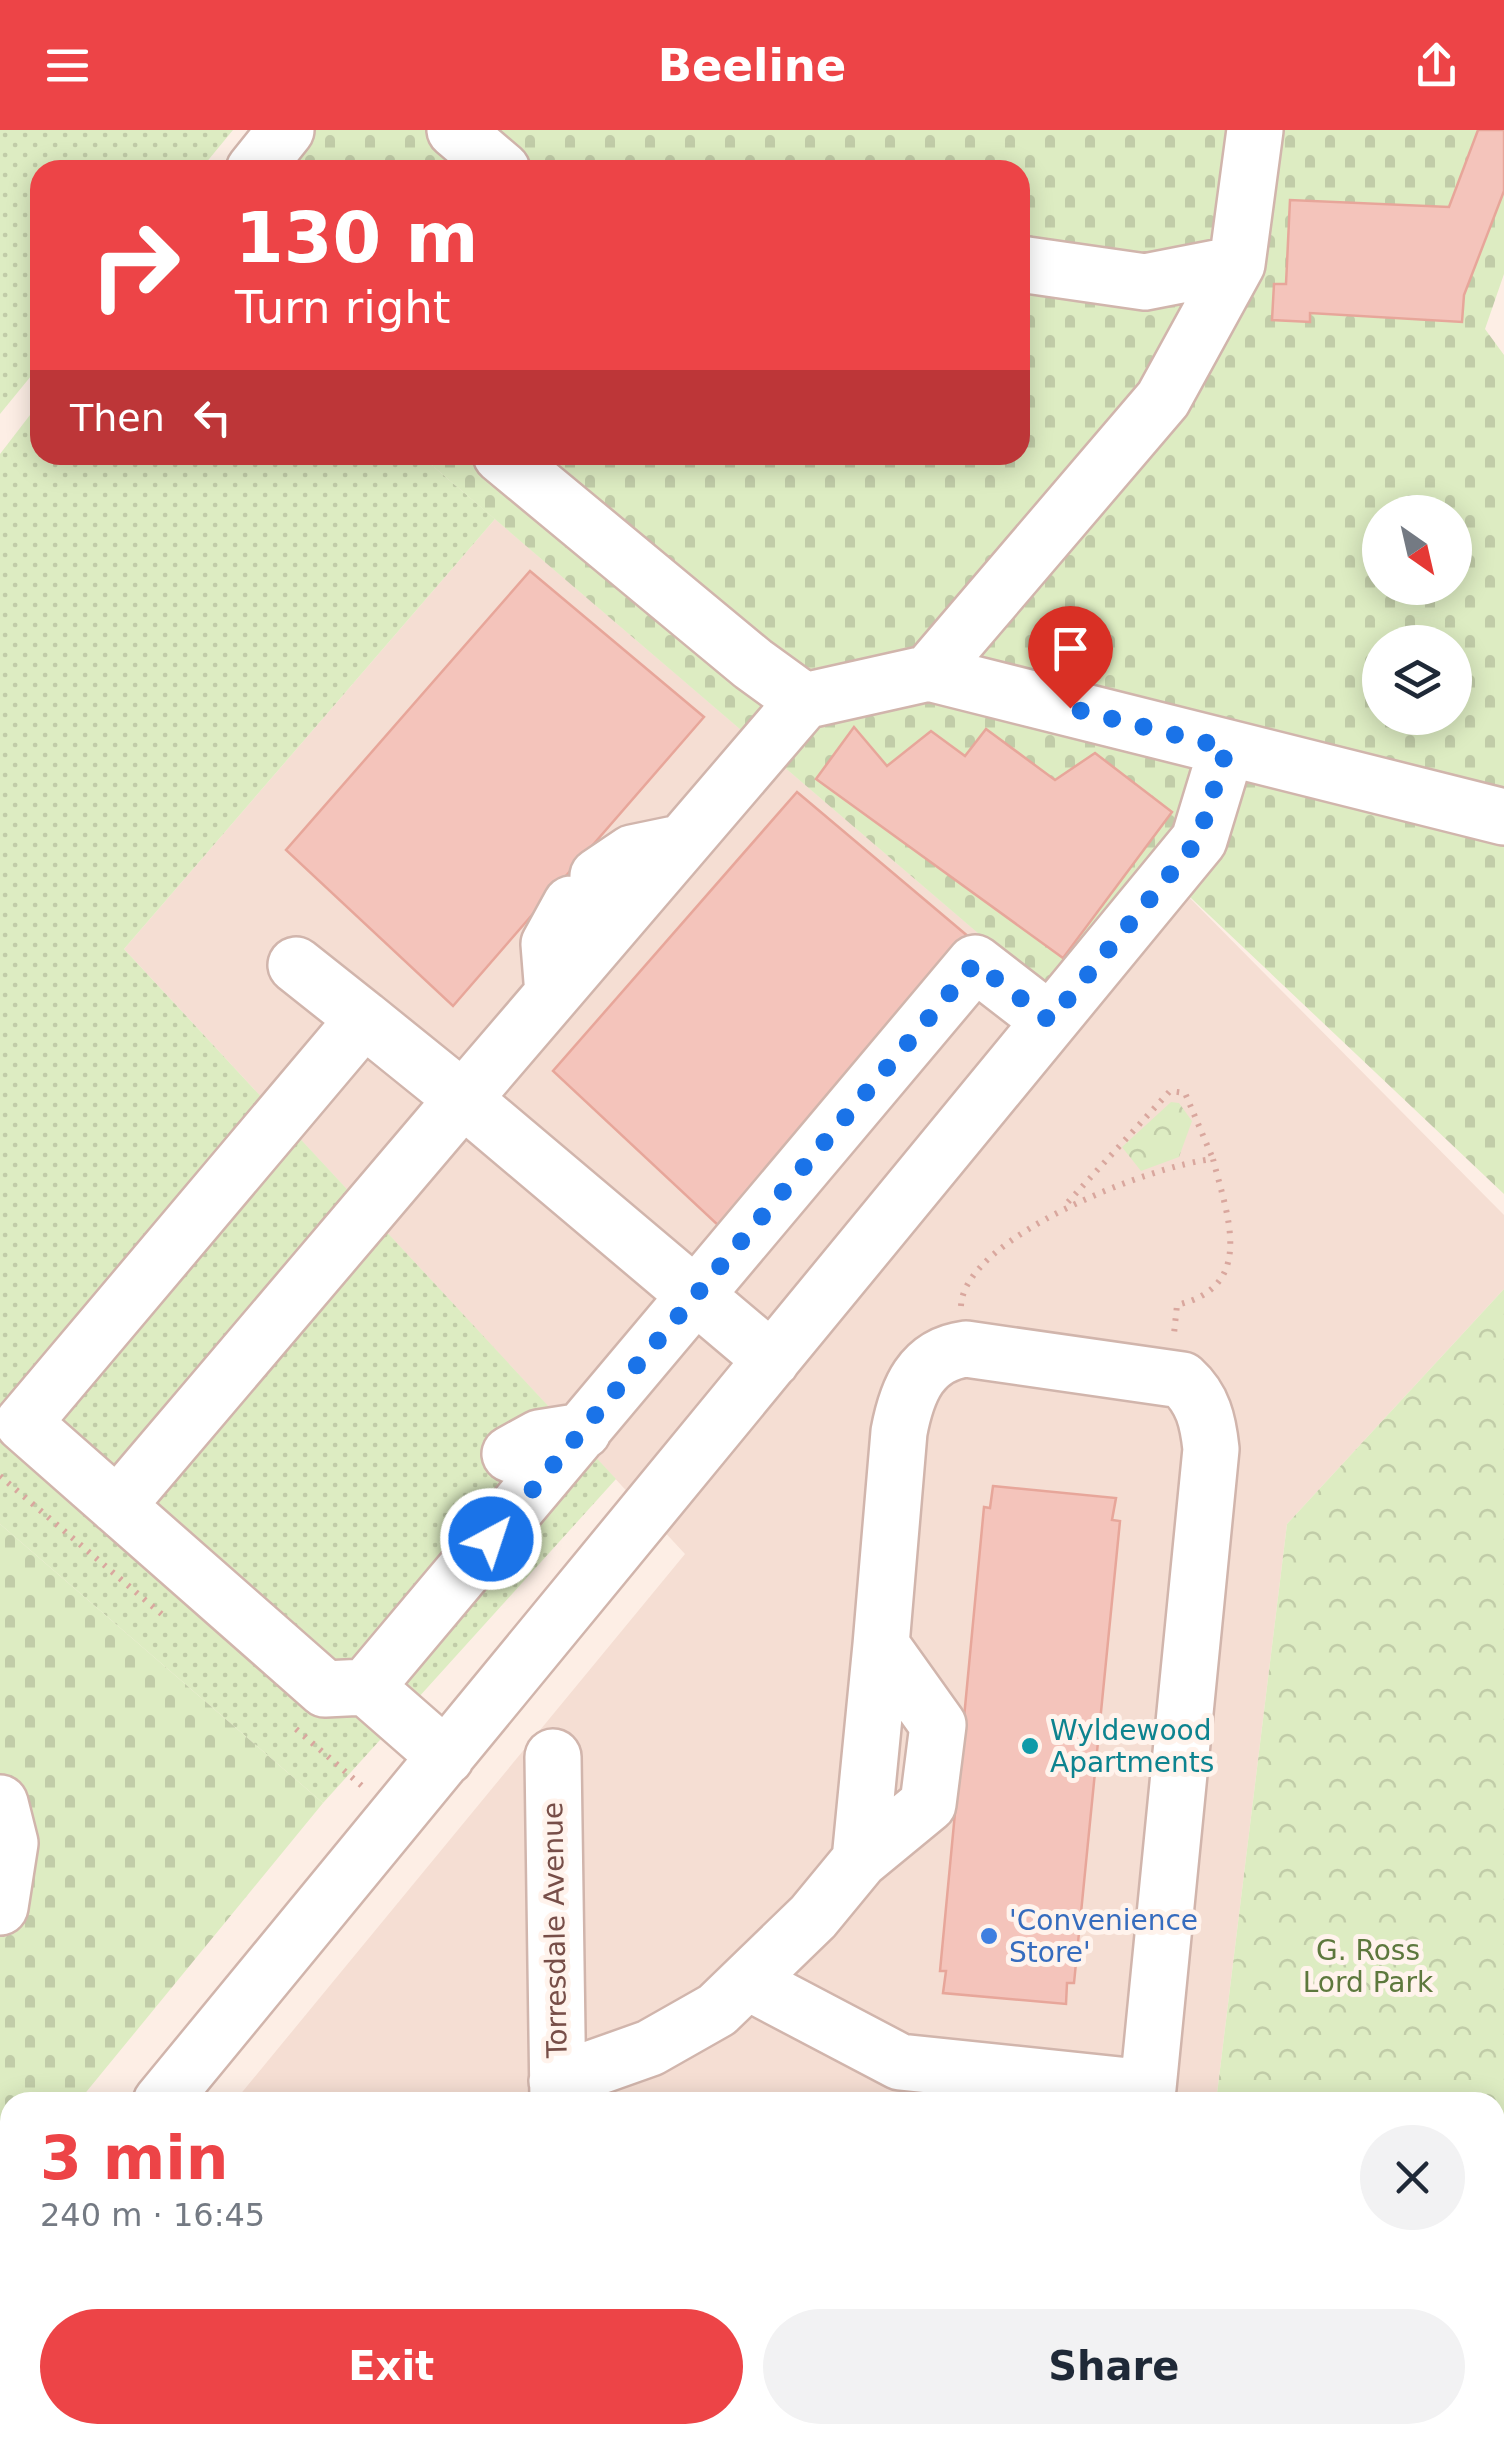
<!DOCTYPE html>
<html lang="en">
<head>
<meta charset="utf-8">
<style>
  :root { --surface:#fff; --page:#f2f2f3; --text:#1f2937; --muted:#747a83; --accent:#ed4447 }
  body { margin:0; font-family:"DejaVu Sans",sans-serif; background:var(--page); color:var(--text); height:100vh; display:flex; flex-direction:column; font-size:38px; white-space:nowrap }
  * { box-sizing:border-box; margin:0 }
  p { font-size:32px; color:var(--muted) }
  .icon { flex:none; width:55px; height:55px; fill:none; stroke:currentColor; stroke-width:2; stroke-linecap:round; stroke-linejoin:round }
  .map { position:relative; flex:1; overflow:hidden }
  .side { position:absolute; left:0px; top:1962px; width:1505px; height:352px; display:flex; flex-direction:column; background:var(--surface); border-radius:30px 30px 0 0; box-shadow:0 5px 25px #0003 }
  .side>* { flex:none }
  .hud { position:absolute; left:30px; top:30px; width:1000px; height:305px; border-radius:30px; box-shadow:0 5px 25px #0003; background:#ed4447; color:#fff; overflow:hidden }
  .needle { width:65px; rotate:146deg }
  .fabs { position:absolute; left:1362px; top:365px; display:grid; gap:20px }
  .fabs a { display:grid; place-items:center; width:110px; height:110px; border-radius:50%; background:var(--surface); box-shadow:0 5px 25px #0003; font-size:50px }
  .pin { position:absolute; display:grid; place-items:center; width:85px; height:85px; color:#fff; margin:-102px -42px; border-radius:50% 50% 50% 0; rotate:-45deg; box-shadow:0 0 10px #0007 }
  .pin .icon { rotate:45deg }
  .me { position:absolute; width:110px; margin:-55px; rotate:40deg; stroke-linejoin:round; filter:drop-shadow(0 0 8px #0008) }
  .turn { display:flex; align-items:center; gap:35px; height:210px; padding:0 40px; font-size:45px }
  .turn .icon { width:130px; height:130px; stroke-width:2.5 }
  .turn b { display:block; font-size:70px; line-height:85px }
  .then { display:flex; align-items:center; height:95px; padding:0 40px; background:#0003; gap:20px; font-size:38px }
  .round { display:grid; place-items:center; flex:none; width:105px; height:105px; border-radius:52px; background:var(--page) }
  .head { display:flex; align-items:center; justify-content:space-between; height:170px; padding:0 40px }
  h1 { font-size:60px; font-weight:600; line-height:75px; color:var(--accent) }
  .primary-button { display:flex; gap:20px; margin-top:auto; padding:20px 40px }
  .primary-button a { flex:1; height:115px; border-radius:60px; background:var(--accent); color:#fff; font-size:40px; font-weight:600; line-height:115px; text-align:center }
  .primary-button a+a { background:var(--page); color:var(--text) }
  header { display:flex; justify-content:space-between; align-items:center; height:130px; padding:0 40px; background:var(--accent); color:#fff; font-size:45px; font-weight:600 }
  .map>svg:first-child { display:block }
  .residential { fill:#f5ded3 }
  .grass { fill:url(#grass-dots) }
  .cemetery { fill:url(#cemetery-stones); fill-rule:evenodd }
  .park { fill:url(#park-crowns) }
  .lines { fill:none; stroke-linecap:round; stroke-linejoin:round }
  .stream { stroke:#9edad5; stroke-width:12 }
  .building { fill:#f4c4bb; stroke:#e7a69a; stroke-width:2.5 }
  .minor-casing { stroke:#d1b5ac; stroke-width:60 }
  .path { stroke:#d9a79e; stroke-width:6; stroke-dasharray:2.5 8; stroke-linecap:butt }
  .minor { stroke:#fff; stroke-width:55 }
  .route { stroke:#1a73e8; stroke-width:18; stroke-dasharray:0 32.4 }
  .culture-dot { fill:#0f9aa8; stroke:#fff3ec; stroke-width:4 }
  .shop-dot { fill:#3f7fe0; stroke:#fff3ec; stroke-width:4 }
  .labels { text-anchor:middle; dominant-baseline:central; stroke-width:10; stroke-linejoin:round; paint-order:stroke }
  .culture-label { font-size:28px; fill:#0d838f; stroke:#fff3ec; text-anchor:start }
  .shop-label { font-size:28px; fill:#366cbe; stroke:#fff3ec; text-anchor:start }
  .street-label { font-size:28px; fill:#774e48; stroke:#fff3ec }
  .park-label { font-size:28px; fill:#5d783d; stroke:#fff3ec }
</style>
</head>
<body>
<header><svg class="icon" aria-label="menu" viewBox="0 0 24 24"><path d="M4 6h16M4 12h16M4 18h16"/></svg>Beeline<svg class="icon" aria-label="share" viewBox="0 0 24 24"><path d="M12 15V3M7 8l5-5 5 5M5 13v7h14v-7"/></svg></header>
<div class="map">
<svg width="1504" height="2313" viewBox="0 0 1504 2313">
  <defs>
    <pattern id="grass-dots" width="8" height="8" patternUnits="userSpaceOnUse" patternTransform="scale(2.5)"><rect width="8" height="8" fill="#ddecc2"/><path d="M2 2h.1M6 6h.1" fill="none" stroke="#c1cca8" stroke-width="1.8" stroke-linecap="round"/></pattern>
    <pattern id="cemetery-stones" width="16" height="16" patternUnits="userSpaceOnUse" patternTransform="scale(2.5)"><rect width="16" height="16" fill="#ddecc2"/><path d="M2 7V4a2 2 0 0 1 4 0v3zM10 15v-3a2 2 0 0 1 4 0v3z" fill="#c1cca8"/></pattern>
    <pattern id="park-crowns" width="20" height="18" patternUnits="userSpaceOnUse" patternTransform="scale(2.5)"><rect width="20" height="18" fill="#ddecc2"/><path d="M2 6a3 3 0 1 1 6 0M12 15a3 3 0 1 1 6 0" fill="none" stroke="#c1cca8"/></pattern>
  </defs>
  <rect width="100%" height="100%" fill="#fdeee5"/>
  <path class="residential" d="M495 389 1069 881 1173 751 1504 1085V1159L1287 1394 1216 1972H234L685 1424 124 819Z
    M10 2244V2305H672V2313H0V2256Z"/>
  <path class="grass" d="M0 0H233L200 40H40V235L0 284Z
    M40 272V325H420L495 389 124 819 616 1349 323 1673 0 1394V324Z"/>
  <path class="cemetery" d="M253 0H1504V144L1485 199 1504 225V1064L1173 751 1070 882 420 325H1020V40H221ZM1380 382H1455V458H1380ZM1380 512H1455V588H1380Z
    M0 1394 323 1673 78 1972H10V2056L0 2068Z"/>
  <path class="park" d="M1171 972 1179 973 1192 991 1179 1027 1141 1041 1122 1017Z
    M1504 1159V2313H672V2305H1495V1972H1216L1287 1394Z"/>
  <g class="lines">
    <path class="stream" d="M1299 2305 1307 2313"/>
  </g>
  <path class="building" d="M1478 0H1504V61L1464 165 1462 192 1310 183V192L1272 190 1274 154H1286L1290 70 1449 77Z
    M530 441 704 587 453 876 286 720Z
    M854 597 887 636 931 601 965 626 986 599 1055 650 1095 623 1172 682 1063 828 816 649Z
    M797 662 970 808 720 1097 553 941Z
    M993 1356 1116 1368 1112 1390 1120 1391 1074 1853H1067L1066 1874 943 1863 946 1841H940L984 1377 990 1378Z
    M129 2305H318L320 2307 315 2313H122Z"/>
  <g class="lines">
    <defs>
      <path id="minor" d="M455 0 502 40
        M254 40 286 0
        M1020 134 1145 152 1237 134
        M501 325 753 534 804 571 929 543 1163 269 1237 134 1255 0
        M929 543 1504 687
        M598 746 632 723 680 713
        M296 835 364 889
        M553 864 549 814 571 774
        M772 1230 463 969 804 571
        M510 1324 539 1308 583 1301
        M117 1376 463 969 364 889 23 1293 325 1559 366 1557 446 1627
        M366 1557 975 833 1050 891
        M553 1627 558 1972
        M0 1673 10 1713 0 1777
        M860 1730 881 1515
        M557 1951 650 1918 717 1880 813 1787 860 1730 928 1674 938 1595 881 1515 899 1302C907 1260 921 1225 966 1219L1182 1250C1203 1269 1208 1291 1211 1319L1148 1958 900 1932 748 1852
        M161 1972 1199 710 1227 618
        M0 2168 10 2156
        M56 2305 58 2313
        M580 2305V2313
        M447 2313 448 2305"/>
    </defs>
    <use href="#minor" class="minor-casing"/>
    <path class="path" d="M1068 1072 1170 961 1185 963 1213 1029
      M961 1176C964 1107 1152 1035 1213 1029 1227 1085 1257 1156 1177 1175L1174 1204
      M0 1346 165 1487
      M296 1599 362 1656
      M352 2305 354 2313"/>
    <use href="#minor" class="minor"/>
  </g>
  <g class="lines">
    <path class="route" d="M491 1409 975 833 1050 891 1198 710 1227 618 1070 578"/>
  </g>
  <circle class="culture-dot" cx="1030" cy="1616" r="10"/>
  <circle class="shop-dot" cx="989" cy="1806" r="10"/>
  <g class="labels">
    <g class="culture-label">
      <text x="1050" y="1600">Wyldewood<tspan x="1050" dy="32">Apartments</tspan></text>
    </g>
    <g class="shop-label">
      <text x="1009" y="1790">'Convenience<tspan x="1009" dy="32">Store'</tspan></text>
    </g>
    <g class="street-label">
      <text transform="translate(555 1800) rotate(-91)">Torresdale Avenue</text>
    </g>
    <g class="park-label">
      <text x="1368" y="1820">G. Ross<tspan x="1368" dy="32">Lord Park</tspan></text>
    </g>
  </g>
</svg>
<div class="fabs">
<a><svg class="needle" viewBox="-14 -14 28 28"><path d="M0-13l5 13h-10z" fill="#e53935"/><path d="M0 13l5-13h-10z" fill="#747a83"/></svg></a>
<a><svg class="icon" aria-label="layers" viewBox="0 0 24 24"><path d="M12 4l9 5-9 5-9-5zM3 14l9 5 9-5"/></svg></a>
</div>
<div class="pin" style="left:1070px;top:578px;background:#d93025"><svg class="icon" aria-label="arrive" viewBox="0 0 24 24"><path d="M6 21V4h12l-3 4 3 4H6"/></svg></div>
<svg class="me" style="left:491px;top:1409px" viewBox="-20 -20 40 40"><circle r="17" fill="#1a73e8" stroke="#fff" stroke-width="3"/><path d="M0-11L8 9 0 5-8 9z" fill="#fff"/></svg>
<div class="hud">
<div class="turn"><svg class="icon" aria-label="right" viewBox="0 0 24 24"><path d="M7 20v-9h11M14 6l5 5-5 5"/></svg><div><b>130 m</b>Turn right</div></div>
<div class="then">Then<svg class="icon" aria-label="left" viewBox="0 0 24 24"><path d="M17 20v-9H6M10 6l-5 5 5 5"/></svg></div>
</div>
<section class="side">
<div class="head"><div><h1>3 min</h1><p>240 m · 16:45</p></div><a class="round"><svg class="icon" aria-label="close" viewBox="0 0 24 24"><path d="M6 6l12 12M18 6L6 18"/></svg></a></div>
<div class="primary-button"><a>Exit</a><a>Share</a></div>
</section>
</div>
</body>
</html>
